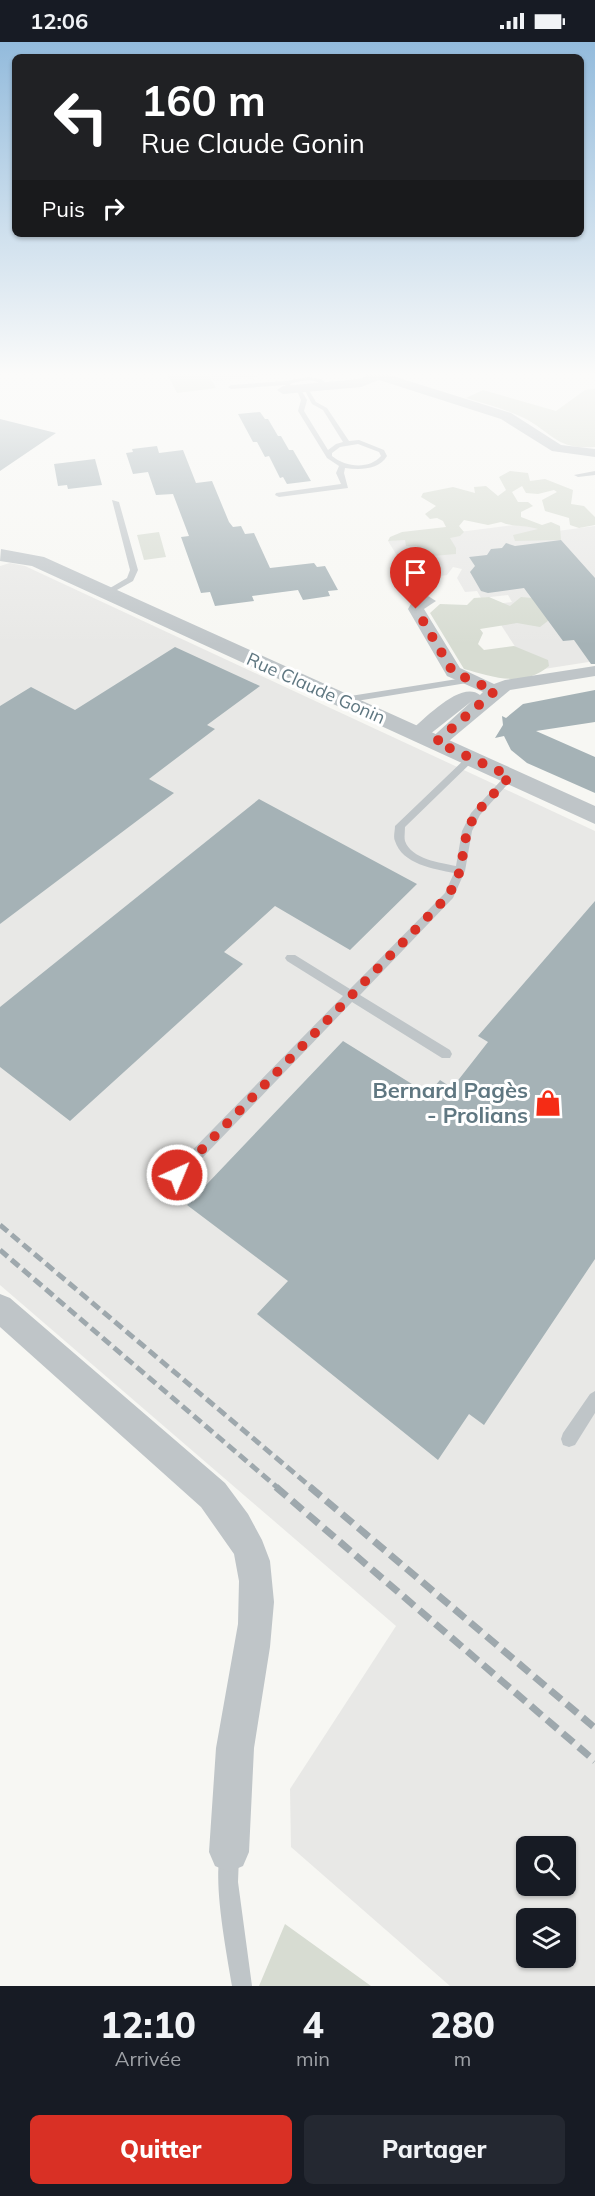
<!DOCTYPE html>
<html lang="fr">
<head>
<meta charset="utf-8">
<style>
  :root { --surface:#171b24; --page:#242831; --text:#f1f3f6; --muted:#9ea1a6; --accent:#d93025 }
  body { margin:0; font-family:Mulish,sans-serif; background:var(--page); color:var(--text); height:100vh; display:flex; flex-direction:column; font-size:22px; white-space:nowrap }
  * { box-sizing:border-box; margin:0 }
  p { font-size:20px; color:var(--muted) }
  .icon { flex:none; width:33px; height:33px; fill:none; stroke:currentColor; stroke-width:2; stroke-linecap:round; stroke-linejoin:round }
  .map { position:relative; height:1944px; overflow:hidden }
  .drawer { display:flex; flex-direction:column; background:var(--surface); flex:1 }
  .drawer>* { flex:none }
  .banner { position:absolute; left:12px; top:12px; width:572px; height:183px; border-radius:9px; box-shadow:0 2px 4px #0004; background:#202124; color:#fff; overflow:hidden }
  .tools { position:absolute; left:516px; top:1794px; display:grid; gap:12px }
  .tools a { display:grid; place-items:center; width:60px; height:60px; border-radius:9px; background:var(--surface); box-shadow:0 2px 4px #0004; font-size:30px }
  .pin { position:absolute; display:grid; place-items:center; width:51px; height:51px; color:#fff; margin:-62px -26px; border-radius:50% 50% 50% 0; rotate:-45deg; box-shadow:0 0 6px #0007 }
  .pin .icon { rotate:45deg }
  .me { position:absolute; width:66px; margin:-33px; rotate:44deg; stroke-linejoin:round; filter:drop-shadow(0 0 4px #0008) }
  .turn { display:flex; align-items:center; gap:21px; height:126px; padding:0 30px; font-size:27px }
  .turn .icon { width:78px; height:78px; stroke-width:2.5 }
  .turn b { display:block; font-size:42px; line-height:51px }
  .then { display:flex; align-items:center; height:57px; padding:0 30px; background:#0003; gap:12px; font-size:22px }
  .eta { display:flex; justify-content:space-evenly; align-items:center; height:102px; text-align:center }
  .eta b { font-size:36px; font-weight:800; line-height:42px }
  .action { display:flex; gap:12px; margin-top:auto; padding:12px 30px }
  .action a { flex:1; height:69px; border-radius:9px; background:var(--accent); color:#fff; font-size:24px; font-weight:800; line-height:69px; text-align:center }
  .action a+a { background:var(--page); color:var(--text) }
  .status { display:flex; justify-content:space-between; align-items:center; height:42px; padding:0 30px; background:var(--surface); direction:ltr }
  .status svg { height:16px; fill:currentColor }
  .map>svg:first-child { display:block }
  .built { fill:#e8e8e6; fill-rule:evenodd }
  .green { fill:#d7dcd2 }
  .building { fill:#a5b2b6 }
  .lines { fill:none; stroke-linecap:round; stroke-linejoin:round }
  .service { fill:#bfc5c8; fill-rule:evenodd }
  .minor { fill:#bfc5c8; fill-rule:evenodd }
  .tertiary { fill:#bfc5c8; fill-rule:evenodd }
  .rail-far1 { stroke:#9ea8ad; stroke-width:5; stroke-dasharray:10 5; stroke-linecap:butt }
  .rail { stroke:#9ea8ad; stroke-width:7; stroke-dasharray:14 7; stroke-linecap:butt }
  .route { stroke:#d93025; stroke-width:10; stroke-dasharray:0 18 }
  .labels { text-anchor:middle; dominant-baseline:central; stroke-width:6; stroke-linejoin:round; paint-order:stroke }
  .far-street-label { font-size:18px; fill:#5f7781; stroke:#fff }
  .poi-label { font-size:22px; font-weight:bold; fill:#5f7781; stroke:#fff; text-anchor:end }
</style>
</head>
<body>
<div class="status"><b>12:06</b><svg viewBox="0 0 49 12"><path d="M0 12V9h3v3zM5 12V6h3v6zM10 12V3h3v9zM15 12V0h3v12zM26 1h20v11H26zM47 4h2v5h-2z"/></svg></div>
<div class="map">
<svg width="595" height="1944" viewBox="0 0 595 1944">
  <rect width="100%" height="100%" fill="#f7f7f3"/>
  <path class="built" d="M209 330H278L279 333 253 335 254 338 246 336 214 339Z
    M522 482 550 490 595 484V619L531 629 488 563 512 560 508 553 481 556 477 549 465 550 457 536 462 527 453 525 447 533 412 538 388 499Z
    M10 521 25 524 595 789V1944H450L291 1805 290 1747 396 1584 0 1243V524ZM526 1804H566V1844H526ZM526 1876H566V1916H526Z"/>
  <path class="green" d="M166 330H207L216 346 177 351Z
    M595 347V405C556 408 553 391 524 376 506 367 485 362 466 356L483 348 556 369 585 348Z
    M510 429 528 431 530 439 545 437 573 448 571 462 584 464 595 475V483L579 486 570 483 569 476 545 469 542 458 557 450 554 448 538 452 526 451 522 444 512 450 518 460H528L533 464 521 470V475L542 483 551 480 560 484 561 498 515 499 513 493 538 487C525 483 512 485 501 480L488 483 464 478 459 484 464 490 460 494 450 496 456 506V512L421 515 416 508 417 504H406L405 498 388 499 390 495 402 490 446 485 443 479 437 476 430 477 425 472 436 464 421 455 423 451 453 445 475 451 474 445 486 444 498 454 506 448 499 435Z
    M159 490 166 515 144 518 137 493Z
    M489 555 510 564 521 555 532 556 553 575 540 585 517 581 480 587 483 591 478 602 484 608 514 604 548 618 549 624C524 646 493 635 464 627L430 571 440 562 467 563 474 556Z
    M285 1882 371 1944H259Z"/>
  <path class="building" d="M260 370 265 377H268L278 394H281L289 408H293L311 439 287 442 283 435 280 436 269 414 265 415 257 400H253L238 372Z
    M0 377 56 391 0 429Z
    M157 404 159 411 183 408 196 441 212 439 229 480 233 485 241 484 245 492 254 491 270 526 314 521 317 525 325 524 338 548 328 549 330 554 303 558 298 548 252 554 254 559 215 564 210 550 201 551 181 495 189 494 173 452 156 453 148 430 133 432 126 411 133 410 132 407Z
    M95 417 102 443 68 447 67 443 58 444 54 422Z
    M561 498 595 536V622H591L574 598 563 599 524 546 488 551 481 549 470 530 475 524 469 515 487 513 491 507 502 506 506 501 515 504Z
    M175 605 260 644 207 683 215 687 149 737 174 751 0 882V664L31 645 75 668Z
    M595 648V680L536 689 595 715V751L527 721 511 708 504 694 495 696 503 683 502 674 506 676 523 662Z
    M259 757 417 842 350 908 275 864 224 910 243 922 70 1079 0 1025V965Z
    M595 859V1217L484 1383 469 1372 438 1418 257 1272 288 1239 187 1163 343 999 428 1052 440 1038 452 1046 488 1000 478 994Z"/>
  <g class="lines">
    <path class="service" d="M85 330H92V331L89 333Z
      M308 335 321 337 330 344 325 345C315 336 303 338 290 342L292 346 289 348 285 343 231 347 228 345 231 343 286 339Z
      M303 345H307L316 360 327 366 349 399 359 398 384 408 387 414C379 428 360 428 345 426L344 431 348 446 279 455 275 453 276 451 341 442 336 431 339 424 327 416 298 369 301 358 296 346H300L307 358 304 369 328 408 336 402 343 400 323 368 312 362ZM358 402 379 410 381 414C369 428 345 425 332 414V411L340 405Z
      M595 429V433L578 435 574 433Z
      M112 458 119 460 138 528 133 539 108 553 104 551 105 549 127 536 130 528Z
      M470 635 473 636V640L344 661 339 658 344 655Z
      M471 713 476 716 474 718 405 785C405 790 404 795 405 799 411 817 441 821 456 824L462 789 471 771 507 732H513L515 734 480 773 472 789 465 829 453 856 360 953 450 1008 452 1012 450 1016H442L352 960 182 1137 177 1139 172 1137 170 1133 172 1129 343 954 287 919 285 916 287 913H295L350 947 445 851 454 831C434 827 402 822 395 799 393 795 395 789 395 784L468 714Z
      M595 1349V1371L575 1403 569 1405 563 1403 561 1397 563 1391 590 1352Z
      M229 1804 236 1807 239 1814 238 1840 252 1944H232C227 1913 211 1833 222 1807Z"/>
    <path class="minor" d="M360 330H380L511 371 561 403 595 407V415L552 409 501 377 379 338 361 345 283 352 277 348 283 344 359 337 367 334Z
      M428 554 436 559 424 567 460 626 494 642 505 638 595 624V634L510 648 443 704H429L427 700 472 659 425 696H411L409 692 411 688C426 676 461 638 480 653L483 650 447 634 408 567 412 560Z
      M0 1252 10 1256 225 1441 248 1472 262 1498 270 1519 274 1560 270 1605 254 1706 249 1810 243 1824 229 1830 215 1824 209 1810 216 1706 238 1582 239 1539 234 1512 201 1465 0 1285Z"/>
    <path class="tertiary" d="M1 507 44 515 595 764V782L32 524 0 519Z"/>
    <path class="rail-far1" d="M0 1183 312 1446
      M0 1208 278 1446"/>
    <path class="rail" d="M276 1445 595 1719
      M310 1445 595 1686"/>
  </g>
  <linearGradient id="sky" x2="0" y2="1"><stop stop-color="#93bbdc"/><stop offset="0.55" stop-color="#fbfbfa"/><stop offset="1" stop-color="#fbfbfa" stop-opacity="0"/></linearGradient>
  <rect width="595" height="603" fill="url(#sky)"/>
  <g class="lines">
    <path class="route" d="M177 1133 449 853 460 829 467 789 476 771 510 734 436 700 495 649 453 630 416 567"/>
  </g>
  <defs>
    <symbol id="shop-bare" viewBox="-9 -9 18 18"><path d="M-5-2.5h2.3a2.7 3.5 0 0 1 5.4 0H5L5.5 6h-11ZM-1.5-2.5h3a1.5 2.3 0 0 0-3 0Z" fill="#f52c15" stroke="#fff" stroke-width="2.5" paint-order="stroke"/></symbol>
  </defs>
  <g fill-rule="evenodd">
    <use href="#shop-bare" x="529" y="1042" width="38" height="38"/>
  </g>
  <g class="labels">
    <g class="far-street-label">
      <text transform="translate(316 646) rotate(24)">Rue Claude Gonin</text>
    </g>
    <g class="poi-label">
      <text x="528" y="1048">Bernard Pagès<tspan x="528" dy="25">- Prolians</tspan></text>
    </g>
  </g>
</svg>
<div class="tools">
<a><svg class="icon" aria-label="search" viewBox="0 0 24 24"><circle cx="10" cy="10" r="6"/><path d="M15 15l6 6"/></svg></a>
<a><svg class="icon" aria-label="layers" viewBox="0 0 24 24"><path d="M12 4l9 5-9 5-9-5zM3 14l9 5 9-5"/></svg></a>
</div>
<div class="pin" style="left:416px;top:567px;background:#d93025"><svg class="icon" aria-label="arrive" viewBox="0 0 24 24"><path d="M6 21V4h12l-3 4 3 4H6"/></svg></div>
<svg class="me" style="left:177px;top:1133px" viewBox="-20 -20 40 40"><circle r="17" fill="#d93025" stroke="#fff" stroke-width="3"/><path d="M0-11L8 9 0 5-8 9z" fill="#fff"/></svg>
<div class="banner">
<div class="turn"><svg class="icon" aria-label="left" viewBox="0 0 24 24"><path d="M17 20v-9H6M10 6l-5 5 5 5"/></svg><div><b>160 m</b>Rue Claude Gonin</div></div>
<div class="then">Puis<svg class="icon" aria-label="right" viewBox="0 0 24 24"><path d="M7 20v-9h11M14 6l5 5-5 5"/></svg></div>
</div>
</div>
<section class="drawer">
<div class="eta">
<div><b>12:10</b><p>Arrivée</p></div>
<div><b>4</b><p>min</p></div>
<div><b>280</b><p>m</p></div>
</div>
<div class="action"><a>Quitter</a><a>Partager</a></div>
</section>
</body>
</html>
